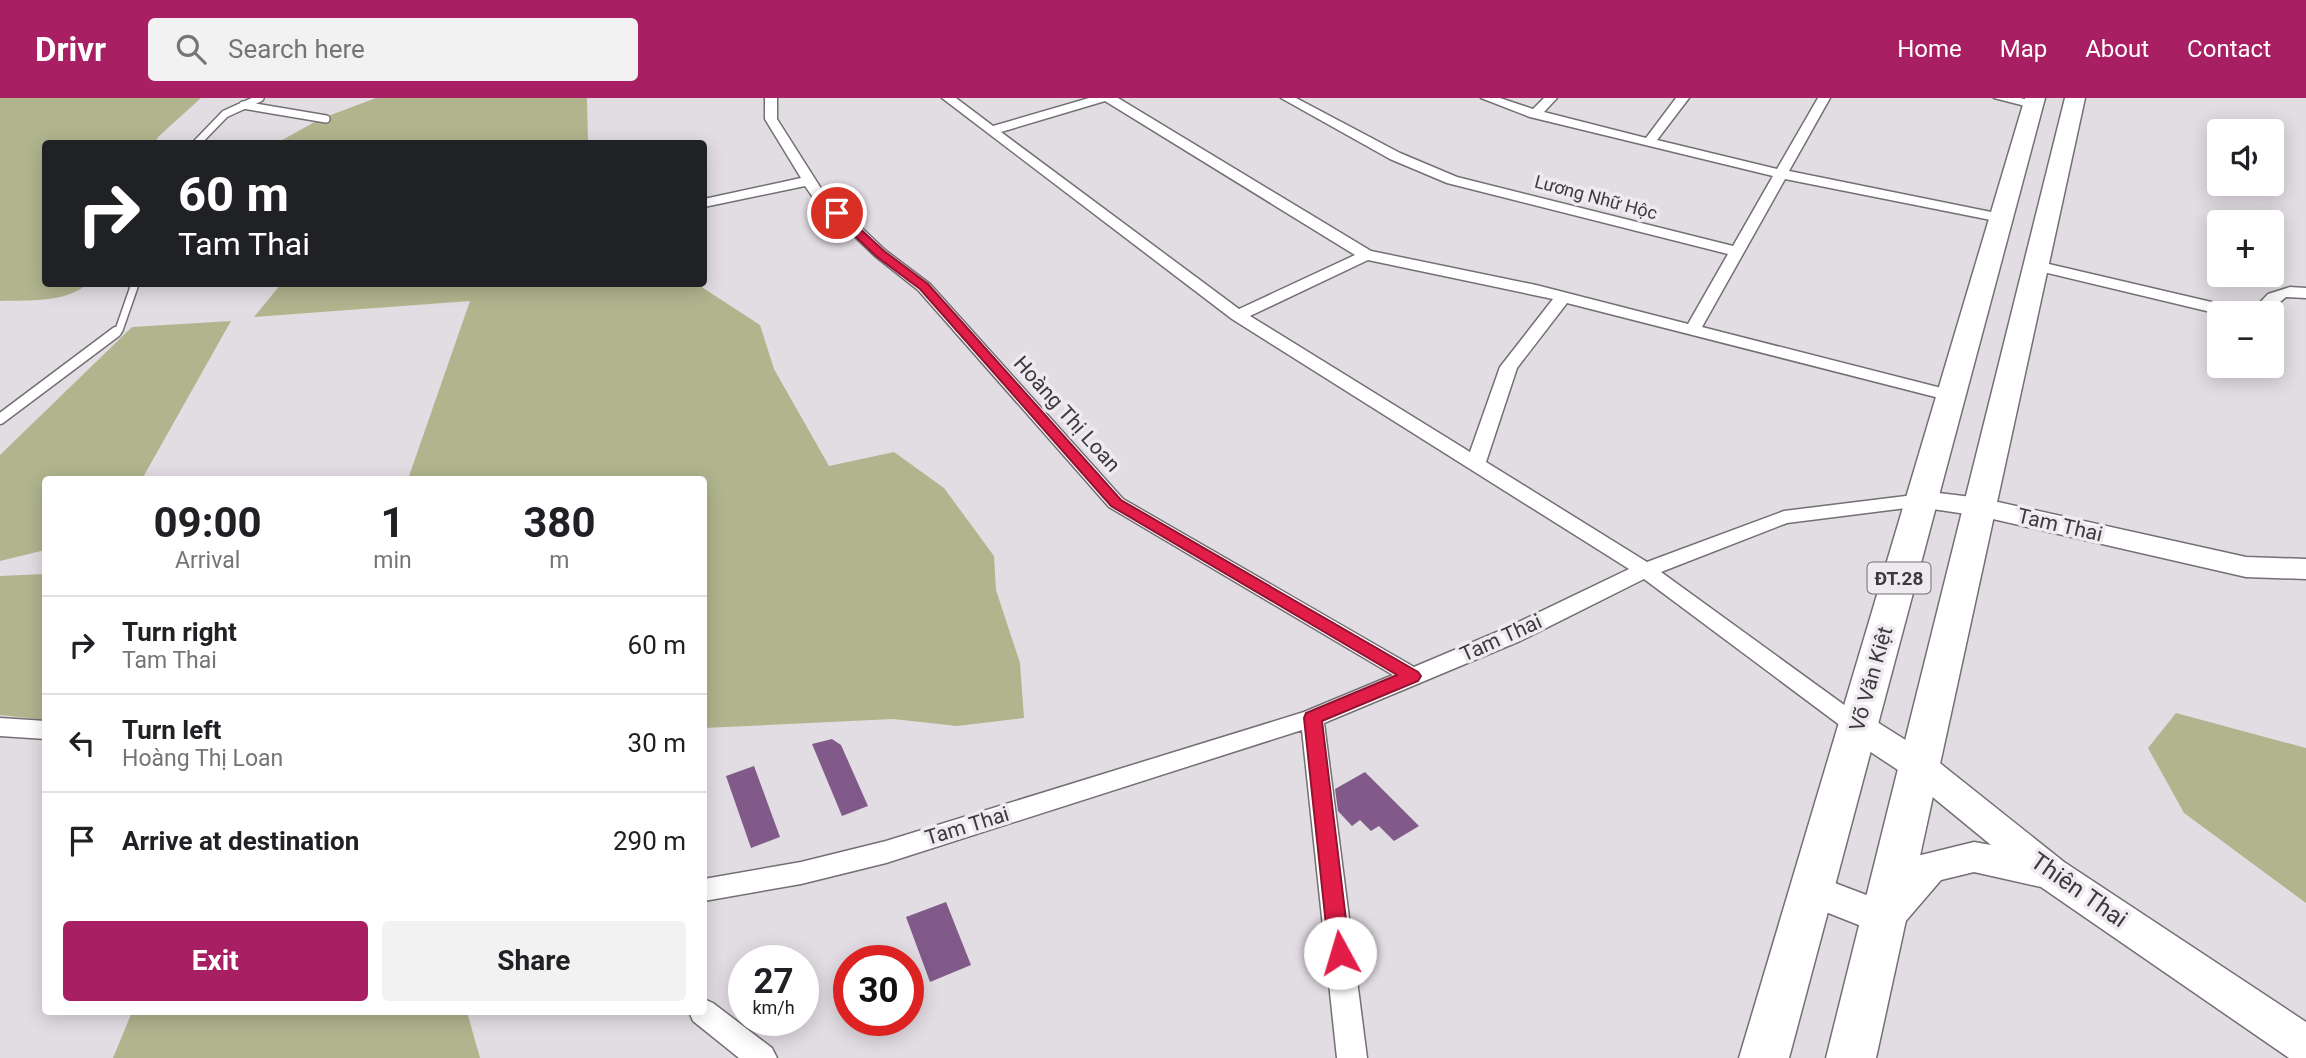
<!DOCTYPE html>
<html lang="en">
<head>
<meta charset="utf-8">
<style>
  :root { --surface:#fff; --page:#f2f2f2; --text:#202124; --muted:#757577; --line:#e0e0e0; --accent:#a91f63 }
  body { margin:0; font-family:Roboto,sans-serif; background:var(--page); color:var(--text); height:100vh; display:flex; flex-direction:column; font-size:26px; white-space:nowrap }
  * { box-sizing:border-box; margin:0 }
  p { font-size:23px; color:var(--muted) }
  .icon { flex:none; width:38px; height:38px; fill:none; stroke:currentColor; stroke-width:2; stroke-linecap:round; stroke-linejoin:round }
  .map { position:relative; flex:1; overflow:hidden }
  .side { position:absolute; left:42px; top:378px; width:665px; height:539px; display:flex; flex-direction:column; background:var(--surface); border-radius:7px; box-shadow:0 4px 18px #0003 }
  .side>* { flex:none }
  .hud { position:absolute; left:42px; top:42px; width:665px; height:147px; border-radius:7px; box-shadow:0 4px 18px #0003; background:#202124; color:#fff; overflow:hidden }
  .controls { position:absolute; left:2207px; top:21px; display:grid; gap:14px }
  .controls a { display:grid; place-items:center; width:77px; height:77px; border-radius:7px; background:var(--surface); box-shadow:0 4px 18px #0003; font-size:35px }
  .speed { position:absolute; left:728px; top:847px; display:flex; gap:14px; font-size:35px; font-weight:700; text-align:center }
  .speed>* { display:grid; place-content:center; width:91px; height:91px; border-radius:50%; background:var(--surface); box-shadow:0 4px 18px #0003; line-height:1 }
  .speed small { font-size:18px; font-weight:400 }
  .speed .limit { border:10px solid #d22; background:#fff; color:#111 }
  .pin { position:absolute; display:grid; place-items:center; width:60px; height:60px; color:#fff; margin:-30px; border:4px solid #fff; border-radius:50%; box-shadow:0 2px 7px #0007 }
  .me { position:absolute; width:77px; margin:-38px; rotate:354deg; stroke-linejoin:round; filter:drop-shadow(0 0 5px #0008) }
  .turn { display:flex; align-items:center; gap:24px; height:147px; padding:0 21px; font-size:32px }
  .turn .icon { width:91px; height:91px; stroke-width:2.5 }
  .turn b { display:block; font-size:49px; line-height:60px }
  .eta { display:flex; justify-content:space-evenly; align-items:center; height:119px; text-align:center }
  .eta b { font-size:42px; font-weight:700; line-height:49px }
  .cta { display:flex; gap:14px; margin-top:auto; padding:14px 21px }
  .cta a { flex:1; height:80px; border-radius:7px; background:var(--accent); color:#fff; font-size:28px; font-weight:700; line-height:80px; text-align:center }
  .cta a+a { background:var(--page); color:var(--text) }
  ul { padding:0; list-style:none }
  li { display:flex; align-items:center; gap:21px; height:98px; padding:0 21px; border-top:2px solid var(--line) }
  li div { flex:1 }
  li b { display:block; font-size:26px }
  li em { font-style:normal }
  header { display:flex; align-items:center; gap:42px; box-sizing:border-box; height:98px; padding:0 35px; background:var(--accent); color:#fff }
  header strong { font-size:33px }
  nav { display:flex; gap:38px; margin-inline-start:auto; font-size:24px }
  .search { width:490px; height:63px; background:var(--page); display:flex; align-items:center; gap:18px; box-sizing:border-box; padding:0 24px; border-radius:7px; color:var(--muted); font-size:26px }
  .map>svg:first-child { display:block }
  .green { fill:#b1b58e }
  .building { fill:#815a89 }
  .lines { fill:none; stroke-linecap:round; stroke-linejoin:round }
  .lane-far1-casing { stroke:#736f74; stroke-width:10 }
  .lane-casing { stroke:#736f74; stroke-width:13 }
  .street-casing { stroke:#736f74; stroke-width:3 }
  .secondary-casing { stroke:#736f74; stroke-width:3 }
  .primary-casing { stroke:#736f74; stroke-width:3 }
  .lane-far1 { stroke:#fff; stroke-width:7 }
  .lane { stroke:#fff; stroke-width:10 }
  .street { fill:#fff; fill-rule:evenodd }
  .secondary { fill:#fff; fill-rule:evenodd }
  .primary { fill:#fff; fill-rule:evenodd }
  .route { fill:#e11d48; stroke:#92132f; stroke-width:2 }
  .labels { text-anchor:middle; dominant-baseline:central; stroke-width:7; stroke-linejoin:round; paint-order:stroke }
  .far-street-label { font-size:18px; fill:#3c3a3d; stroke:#efeaf0 }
  .shield { fill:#efeaf0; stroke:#726f73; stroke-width:2 }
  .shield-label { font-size:19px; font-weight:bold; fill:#3c3a3d }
  .street-label { font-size:21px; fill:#3c3a3d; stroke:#efeaf0 }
  .near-street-label { font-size:24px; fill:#3c3a3d; stroke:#efeaf0 }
</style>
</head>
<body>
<header>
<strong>Drivr</strong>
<div class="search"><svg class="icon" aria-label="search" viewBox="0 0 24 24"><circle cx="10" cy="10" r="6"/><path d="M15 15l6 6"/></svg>Search here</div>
<nav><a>Home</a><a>Map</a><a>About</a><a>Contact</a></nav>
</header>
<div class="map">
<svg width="2306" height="960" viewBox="0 0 2306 960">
  <rect width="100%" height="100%" fill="#e2dde3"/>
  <path class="green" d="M0 0H201L158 39 155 45 46 46V186H88C64 205 30 202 0 203Z
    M376 0H587L588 45 275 46 320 21Z
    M281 186H697L760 227 774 271 829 368 894 354 944 390 994 458 996 492 1020 565 1024 620 957 628 893 621 704 630V382L408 381 470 203 254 219Z
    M231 223 142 381 46 382 45 452 0 463V357L132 229Z
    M45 476V622L0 617V478Z
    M2176 615 2306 650V805L2184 715 2148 650Z
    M132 914H467L480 960H113Z"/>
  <path class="building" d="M832 641 841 647 868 708 842 718 812 646Z
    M754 668 780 739 751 750 726 678Z
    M1365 674 1419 728 1394 743 1379 728 1371 733 1360 722 1352 728 1338 713 1335 691Z
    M946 804 971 867 930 884 906 819Z"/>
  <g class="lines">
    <defs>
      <path id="lane-far1" d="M243 7 326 21
        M196 46 225 16 260 0
        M114 236 119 232 135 186"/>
      <path id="lane" d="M0 321 116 234"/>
      <path id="street" d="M765 0H777V21L822 92 885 152 930 186 1123 401 1414 569 1504 531 1629 471 1232 221 942 0H956L993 28 1089 0H1118L1371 153 1536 187 1688 226 1728 156 1447 85 1390 61 1281 0H1296L1400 55 1457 79 1733 148 1773 78 1530 19 1481 0H1500L1533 11 1544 0H1557L1544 14 1646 40 1676 0H1689L1657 42 1777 71 1818 0H1830L1789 73 2001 116 2008 120 2001 124 1785 81 1702 229 1957 294 1960 298 1957 302 1951 303 1567 205 1517 270 1486 364 1647 464 1784 413 1922 396 1929 398 1932 402 1922 408 1787 425 1661 474 1865 622 1869 628 1865 634 1857 637 1849 634 1644 481 1520 543 1324 625 1367 960H1337L1302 632 886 765 801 786 704 803V781L801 764 886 743 1304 614 1393 577 1109 409 918 192 875 158 812 98 805 88 704 109V101L801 80 765 21ZM1105 3 1355 157 1239 211 1001 34ZM1368 162 1553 201 1500 269 1470 354 1250 218Z
        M1994 0H2021L2039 6 2033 10Z
        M2036 163 2237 210 2245 215 2219 216 2031 171 2028 168Z
        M2290 189 2306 190V200L2286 199 2267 215H2250L2268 196Z
        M0 620 46 623V641L0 638Z
        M704 901 713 905 772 950 777 960H739L693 923 689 914H704Z"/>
      <path id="secondary" d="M1922 393 1980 400 2246 459 2306 461V481L2246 479 1980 418 1912 408 1908 402 1912 396Z
        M1857 615 1869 619 1931 658 2064 764 2306 924V960H2289L2041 789 1974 774 1941 782 1898 832 1884 837 1798 803 1792 792 1798 781 1811 776 1877 801 1917 758 1974 744 1991 747 1907 678 1845 637 1840 628 1845 619Z"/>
      <path id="primary" d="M2025 0H2045L1789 960H1739Z
        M2065 0H2085L1876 960H1826Z"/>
    </defs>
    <use href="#lane-far1" class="lane-far1-casing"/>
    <use href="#lane" class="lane-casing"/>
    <use href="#street" class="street-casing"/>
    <use href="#secondary" class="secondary-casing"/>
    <use href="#primary" class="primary-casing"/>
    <use href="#lane-far1" class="lane-far1"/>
    <use href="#lane" class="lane"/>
    <use href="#street" class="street"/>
    <use href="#secondary" class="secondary"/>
    <use href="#primary" class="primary"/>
  </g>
  <path class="route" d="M833 113H841L884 153 928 186 1121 402 1418 574 1421 578 1418 583 1322 623 1350 855 1347 862 1340 865 1332 862 1329 855 1304 620 1306 615 1397 577 1111 408 920 191 876 158 833 117Z"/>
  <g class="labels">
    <g class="far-street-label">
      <text transform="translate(1596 99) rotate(15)">Lương Nhữ Hộc</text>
    </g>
    <rect class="shield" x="1867.5" y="464.5" width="63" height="31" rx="5"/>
    <g class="shield-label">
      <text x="1899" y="480">ĐT.28</text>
    </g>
    <g class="street-label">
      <text transform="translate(1067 316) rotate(48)">Hoàng Thị Loan</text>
      <text transform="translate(2060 427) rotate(13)">Tam Thai</text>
      <text transform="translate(1501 540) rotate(-24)">Tam Thai</text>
      <text transform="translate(1871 581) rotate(-74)">Võ Văn Kiệt</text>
      <text transform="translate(967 728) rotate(-17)">Tam Thai</text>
    </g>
    <g class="near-street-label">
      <text transform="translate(2079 792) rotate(35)">Thiên Thai</text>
    </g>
  </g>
</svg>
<div class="controls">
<a><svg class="icon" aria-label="sound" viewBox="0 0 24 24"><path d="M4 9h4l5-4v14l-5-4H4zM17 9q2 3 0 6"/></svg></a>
<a>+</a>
<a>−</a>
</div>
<div class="speed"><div>27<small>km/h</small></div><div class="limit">30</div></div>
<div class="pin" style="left:837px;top:115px;background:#d93025"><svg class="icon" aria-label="arrive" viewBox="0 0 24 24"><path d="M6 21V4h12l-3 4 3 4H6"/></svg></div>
<svg class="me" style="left:1340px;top:855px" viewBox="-20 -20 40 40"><circle r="19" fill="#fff"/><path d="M0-13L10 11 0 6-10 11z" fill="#e11d48"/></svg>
<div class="hud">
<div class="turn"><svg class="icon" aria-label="right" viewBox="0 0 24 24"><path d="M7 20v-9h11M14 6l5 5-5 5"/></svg><div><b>60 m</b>Tam Thai</div></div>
</div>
<section class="side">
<div class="eta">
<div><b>09:00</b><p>Arrival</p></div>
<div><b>1</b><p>min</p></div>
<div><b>380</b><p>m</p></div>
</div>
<ul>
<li><svg class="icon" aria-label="right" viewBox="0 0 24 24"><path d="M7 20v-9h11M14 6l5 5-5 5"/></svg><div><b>Turn right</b><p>Tam Thai</p></div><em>60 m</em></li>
<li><svg class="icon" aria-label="left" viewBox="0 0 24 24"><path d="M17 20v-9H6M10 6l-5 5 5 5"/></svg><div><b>Turn left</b><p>Hoàng Thị Loan</p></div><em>30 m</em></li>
<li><svg class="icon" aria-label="arrive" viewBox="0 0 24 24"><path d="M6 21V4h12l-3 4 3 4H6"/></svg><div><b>Arrive at destination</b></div><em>290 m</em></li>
</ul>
<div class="cta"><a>Exit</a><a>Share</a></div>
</section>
</div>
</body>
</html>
